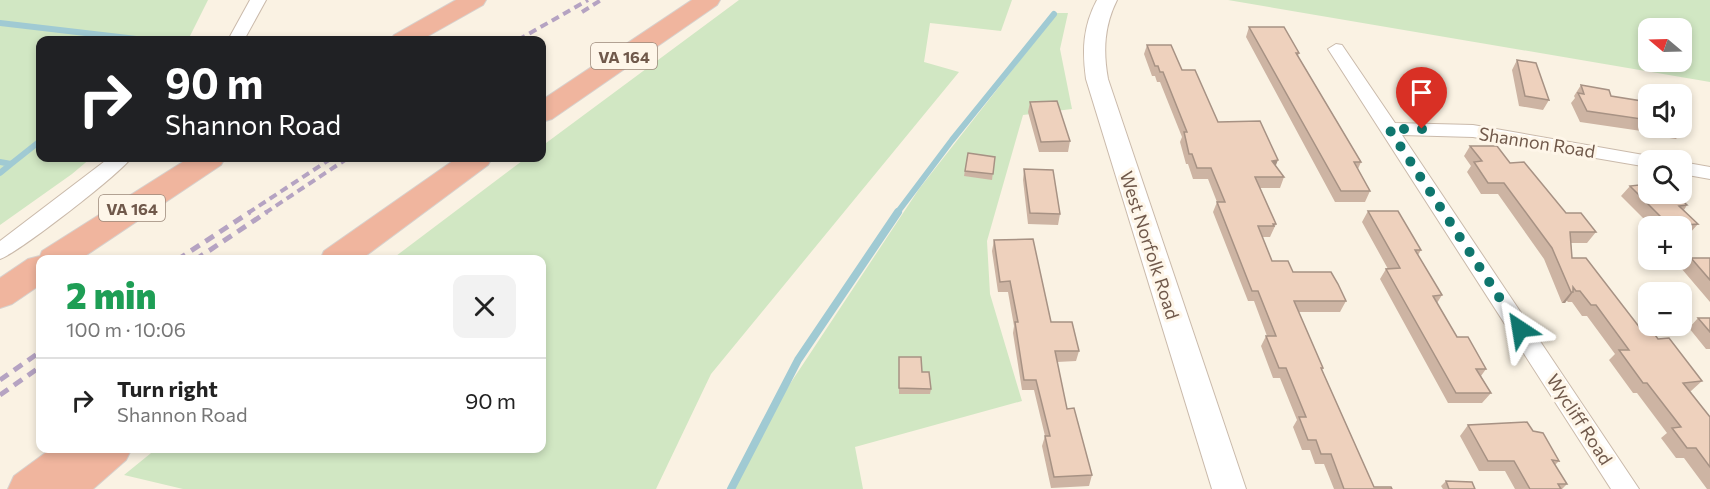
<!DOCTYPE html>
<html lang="en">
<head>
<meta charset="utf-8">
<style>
  :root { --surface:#fff; --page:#f2f2f2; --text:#222; --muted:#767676; --line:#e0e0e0 }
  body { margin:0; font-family:Commissioner,sans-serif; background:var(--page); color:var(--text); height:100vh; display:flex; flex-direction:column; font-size:22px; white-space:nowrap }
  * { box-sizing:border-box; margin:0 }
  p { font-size:20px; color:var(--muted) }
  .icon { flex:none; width:33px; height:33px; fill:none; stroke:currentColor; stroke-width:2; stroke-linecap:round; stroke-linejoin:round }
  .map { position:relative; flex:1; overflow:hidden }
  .side { position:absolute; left:36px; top:255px; width:510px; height:198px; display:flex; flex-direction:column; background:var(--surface); border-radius:12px; box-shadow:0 3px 9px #0003 }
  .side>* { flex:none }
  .hud { position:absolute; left:36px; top:36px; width:510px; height:126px; border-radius:12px; box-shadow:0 3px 9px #0003; background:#202124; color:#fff; overflow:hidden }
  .needle { width:39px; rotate:289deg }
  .tools { position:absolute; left:1638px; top:18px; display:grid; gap:12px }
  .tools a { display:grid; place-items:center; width:54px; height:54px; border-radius:12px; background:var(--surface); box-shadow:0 3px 9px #0003; font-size:30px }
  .pin { position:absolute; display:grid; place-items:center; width:51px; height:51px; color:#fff; margin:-62px -26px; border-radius:50% 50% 50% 0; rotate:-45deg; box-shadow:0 0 6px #0007 }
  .pin .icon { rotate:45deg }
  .me { position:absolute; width:66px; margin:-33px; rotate:327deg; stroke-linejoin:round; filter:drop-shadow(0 0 4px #0008) }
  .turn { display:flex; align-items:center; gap:21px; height:126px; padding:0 30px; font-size:27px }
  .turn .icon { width:78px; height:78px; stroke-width:2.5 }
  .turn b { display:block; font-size:42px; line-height:51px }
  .round { display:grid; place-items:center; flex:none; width:63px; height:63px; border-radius:12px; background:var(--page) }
  .head { display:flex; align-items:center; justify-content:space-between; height:102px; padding:0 30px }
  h1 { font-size:36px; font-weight:800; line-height:45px; color:#1e9e55 }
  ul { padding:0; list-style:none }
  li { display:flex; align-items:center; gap:18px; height:84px; padding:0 30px; border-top:2px solid var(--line) }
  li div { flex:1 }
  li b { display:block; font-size:22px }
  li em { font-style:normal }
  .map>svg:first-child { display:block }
  .green { fill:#d1e7c3; fill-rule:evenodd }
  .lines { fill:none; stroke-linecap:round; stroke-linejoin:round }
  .stream-far1 { stroke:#a0cad3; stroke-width:6 }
  .stream { stroke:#a0cad3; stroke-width:8 }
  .minor-casing { stroke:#cabaab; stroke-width:2 }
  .tertiary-casing { stroke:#cabaab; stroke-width:2 }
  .motorway-casing { stroke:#d7d1cd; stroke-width:2 }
  .minor { fill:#fff; fill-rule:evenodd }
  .tertiary { fill:#fff; fill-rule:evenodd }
  .motorway { fill:#f0b59e; fill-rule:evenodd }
  .rail-far1 { stroke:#b5a3c2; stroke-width:4; stroke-dasharray:8 5; stroke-linecap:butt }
  .rail { stroke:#b5a3c2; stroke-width:5; stroke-dasharray:10 7; stroke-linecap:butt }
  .wall { fill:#cdb4a3 }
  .shaded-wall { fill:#a79284 }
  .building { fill:#eed1bd; stroke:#a79284; stroke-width:1.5 }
  .route { stroke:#0f766e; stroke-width:10; stroke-dasharray:0 18 }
  .labels { text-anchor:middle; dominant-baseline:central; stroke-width:6; stroke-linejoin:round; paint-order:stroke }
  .shield { fill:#fef6e9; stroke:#9b887a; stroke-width:1.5 }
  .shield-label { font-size:16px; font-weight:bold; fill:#70594b }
  .street-label { font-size:18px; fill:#70594b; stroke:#fef6e9 }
</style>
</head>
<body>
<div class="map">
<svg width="1710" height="489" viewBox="0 0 1710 489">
  <rect width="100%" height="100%" fill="#faf2e3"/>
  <path class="green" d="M0 0H208L188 40H40V158H91L72 174 0 225Z
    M739 0H1012L1001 31 930 23 924 62 959 72 711 374 656 489H183L124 475 156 449 542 448V260L392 259 526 158H542V146Z
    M1228 0H1710V82ZM1648 28H1682V62H1648Z
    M1057 13H1068L1060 49 1072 109 1023 115 987 241 990 294 1022 401 855 447 863 489H732L776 405 919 189Z"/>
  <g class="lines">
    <path class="stream-far1" d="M0 23 145 40
      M0 162 11 164 0 173
      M11 164 40 141
      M897 213 952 140 1054 14"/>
    <path class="stream" d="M731 489 798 360 898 212"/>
    <defs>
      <path id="minor" d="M250 0H266L244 40H228Z
        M1336 44 1342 45 1395 123 1473 125 1655 157 1657 160H1648V167L1473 137 1402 135 1639 489H1611L1328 49Z
        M109 158H131C120 174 18 253 0 259V241Z
        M1682 162 1710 167V179L1682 174Z"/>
      <path id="tertiary" d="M1097 0H1117C1104 26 1103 51 1108 79L1246 489H1212L1086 79C1082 50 1083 26 1097 0Z"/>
      <path id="motorway" d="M456 0H486L483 5 421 40H390L394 35Z
        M692 0H720L717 5 552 119 542 122V100Z
        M189 158H225L221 165 79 260H40V285L12 304 0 308V278L28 259 40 256 42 251Z
        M457 158H492L488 165 360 260H320L324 251Z
        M52 448H132L126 460 93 489H8L14 476Z"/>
    </defs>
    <use href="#minor" class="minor-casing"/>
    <use href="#tertiary" class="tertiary-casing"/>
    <use href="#motorway" class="motorway-casing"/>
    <use href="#minor" class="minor"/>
    <use href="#tertiary" class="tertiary"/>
    <use href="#motorway" class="motorway"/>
    <path class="rail-far1" d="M582 12 601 0
      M518 40 588 0
      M248 213 332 158
      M265 213 348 158"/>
    <path class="rail" d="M177 260 250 212
      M195 260 267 212
      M0 380 40 352
      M0 395 40 367"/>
  </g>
  <path class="wall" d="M1249 27 1299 53 1298 56 1361 162 1358 169 1370 191 1365 202H1335L1246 37Z
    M1147 45 1182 70 1218 122 1276 166 1284 177 1280 188H1260L1276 224 1270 237H1262L1272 261 1346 301 1340 312H1299L1323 368 1322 370 1374 487 1392 489H1334L1324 464H1315L1310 450H1302L1293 427 1297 420 1280 378H1273L1261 346 1266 336H1267L1254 301H1248L1213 212 1217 202 1208 179H1193L1188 164H1186L1180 142 1182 137 1160 82H1157L1155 76H1152L1144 54Z
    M1517 60 1549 100 1543 110 1519 106 1512 70Z
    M1581 85 1611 96 1648 102V128H1682L1684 129 1676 139 1656 136 1655 133 1580 122 1571 103 1575 98 1574 96Z
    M1030 102 1070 141 1068 152H1039L1028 112Z
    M1470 146 1510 163 1566 213 1596 232 1587 243H1571L1572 258 1640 328 1658 339 1702 381 1691 391H1690L1710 417V489H1707L1684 458H1676L1661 438 1667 433 1637 393H1633L1609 360 1615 354 1587 316H1582L1572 302H1568L1566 300 1565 303H1562L1544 259 1498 194H1481L1467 172 1471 166 1464 156Z
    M968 153 995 157 992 180 964 176Z
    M1024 169 1060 214 1058 225 1028 224 1023 180Z
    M1630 186 1687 205 1684 210 1698 224 1689 234 1682 235V226H1651L1621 196Z
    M1368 211 1421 250 1418 255 1442 295 1437 303 1457 337 1486 369 1481 376 1491 393 1482 403H1448L1380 279 1386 269H1388L1362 222Z
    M994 240 1051 322 1079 351 1076 361 1057 362 1067 409 1092 475 1089 486 1051 488 1042 446 1045 436 1034 390H1022L1013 333 1014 326 1008 292H998L992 251Z
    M1691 258H1710V302L1681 268Z
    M1698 318H1710V349H1706L1689 328Z
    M899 357 922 372 931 389 930 394H899Z
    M1468 425 1533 431 1559 461 1555 465 1567 484 1562 489H1515L1505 471H1479L1460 436Z
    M1446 481 1475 489H1443L1441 486Z"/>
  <path class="shaded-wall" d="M1278 160 1274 170 1272 161Z
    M1571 292H1573L1565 303H1562Z"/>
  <path class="building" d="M1249 27H1284L1299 53H1296L1361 162H1354L1370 191H1341Z
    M1147 45H1171L1182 70H1195L1218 122 1260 121 1278 160 1272 161 1284 177H1255L1276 224H1273L1274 226H1258L1272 261H1288L1293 272H1331L1338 284 1346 301H1294L1323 368H1321L1374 487H1391L1392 489H1344L1331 454H1321L1316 440H1308L1299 417H1306L1286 368H1279L1266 336H1276L1258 291H1252L1217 202H1225L1211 168H1197L1192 154H1189L1184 132H1187L1163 72H1160L1158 66H1155Z
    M1517 60 1536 63 1549 100 1525 96Z
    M1581 85 1609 90 1611 96 1648 102V120L1587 111 1578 93 1584 94Z
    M1057 101 1070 141 1041 142 1030 102Z
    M1682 120 1684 129 1677 128H1682Z
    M1470 146H1497L1510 163 1524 162 1566 213H1581L1596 232H1570L1572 258H1586L1640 328H1650L1658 339 1669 338 1702 381 1683 383 1710 417V467L1696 448H1687L1672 428 1681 427 1647 383H1643L1619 350H1629L1596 305H1591L1580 291H1576L1573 287V292H1571L1552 248 1504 183H1488L1474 162 1482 161Z
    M968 153 995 157 993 174 965 171Z
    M1024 169 1053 170 1060 214 1030 213Z
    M1648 184V194H1675L1687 205 1679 206 1698 224 1670 226 1630 186Z
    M1368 211H1398L1421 250H1415L1442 295 1433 296 1457 337H1468L1486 369H1476L1491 393H1456L1386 269 1400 268Z
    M1033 239 1051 322H1072L1079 351H1055L1067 409 1074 408 1092 475 1054 477 1045 436H1050L1036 380H1024L1015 322H1018L1010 281 1000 282 994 240Z
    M1691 258H1710V280Z
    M1698 318H1710V332Z
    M899 357H921L922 372H929L931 389 899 388Z
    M1527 422 1533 431 1543 433 1559 461 1552 460 1567 484H1558L1561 489H1530L1514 461H1488L1468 425Z
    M1446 481 1472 482 1475 489H1449Z"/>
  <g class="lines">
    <path class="route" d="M1422 129H1389L1520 329"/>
  </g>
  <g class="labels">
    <g class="shield">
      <rect x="591" y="43" width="66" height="26" rx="4.5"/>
      <rect x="99" y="195" width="66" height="26" rx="4.5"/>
    </g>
    <g class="shield-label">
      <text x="624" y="56">VA 164</text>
      <text x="132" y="208">VA 164</text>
    </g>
    <g class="street-label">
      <text transform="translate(1537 142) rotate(9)">Shannon Road</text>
      <text transform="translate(1150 245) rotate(72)">West Norfolk Road</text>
      <text transform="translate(1580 419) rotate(57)">Wycliff Road</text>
    </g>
  </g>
</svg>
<div class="tools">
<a><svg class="needle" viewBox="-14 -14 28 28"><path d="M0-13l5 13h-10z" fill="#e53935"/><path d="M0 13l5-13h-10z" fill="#767676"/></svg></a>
<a><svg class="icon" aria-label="sound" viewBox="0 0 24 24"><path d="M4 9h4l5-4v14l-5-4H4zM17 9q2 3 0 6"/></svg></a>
<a><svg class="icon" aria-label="search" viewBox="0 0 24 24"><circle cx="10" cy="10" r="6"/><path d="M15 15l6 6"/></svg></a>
<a>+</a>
<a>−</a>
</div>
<div class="pin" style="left:1422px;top:129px;background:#d93025"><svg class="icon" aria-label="arrive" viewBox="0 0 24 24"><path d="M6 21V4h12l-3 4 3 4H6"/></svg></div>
<svg class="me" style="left:1520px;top:329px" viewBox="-20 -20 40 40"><path d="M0-17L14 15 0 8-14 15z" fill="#0f766e" stroke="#fff" stroke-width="4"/></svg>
<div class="hud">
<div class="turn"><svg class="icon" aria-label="right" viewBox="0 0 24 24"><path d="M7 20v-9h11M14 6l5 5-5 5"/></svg><div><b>90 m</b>Shannon Road</div></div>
</div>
<section class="side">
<div class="head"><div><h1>2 min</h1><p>100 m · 10:06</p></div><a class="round"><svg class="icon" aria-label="close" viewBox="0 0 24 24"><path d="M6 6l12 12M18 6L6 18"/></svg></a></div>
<ul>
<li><svg class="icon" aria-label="right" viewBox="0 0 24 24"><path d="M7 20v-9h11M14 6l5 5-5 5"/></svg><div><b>Turn right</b><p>Shannon Road</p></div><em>90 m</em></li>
</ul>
</section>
</div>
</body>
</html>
